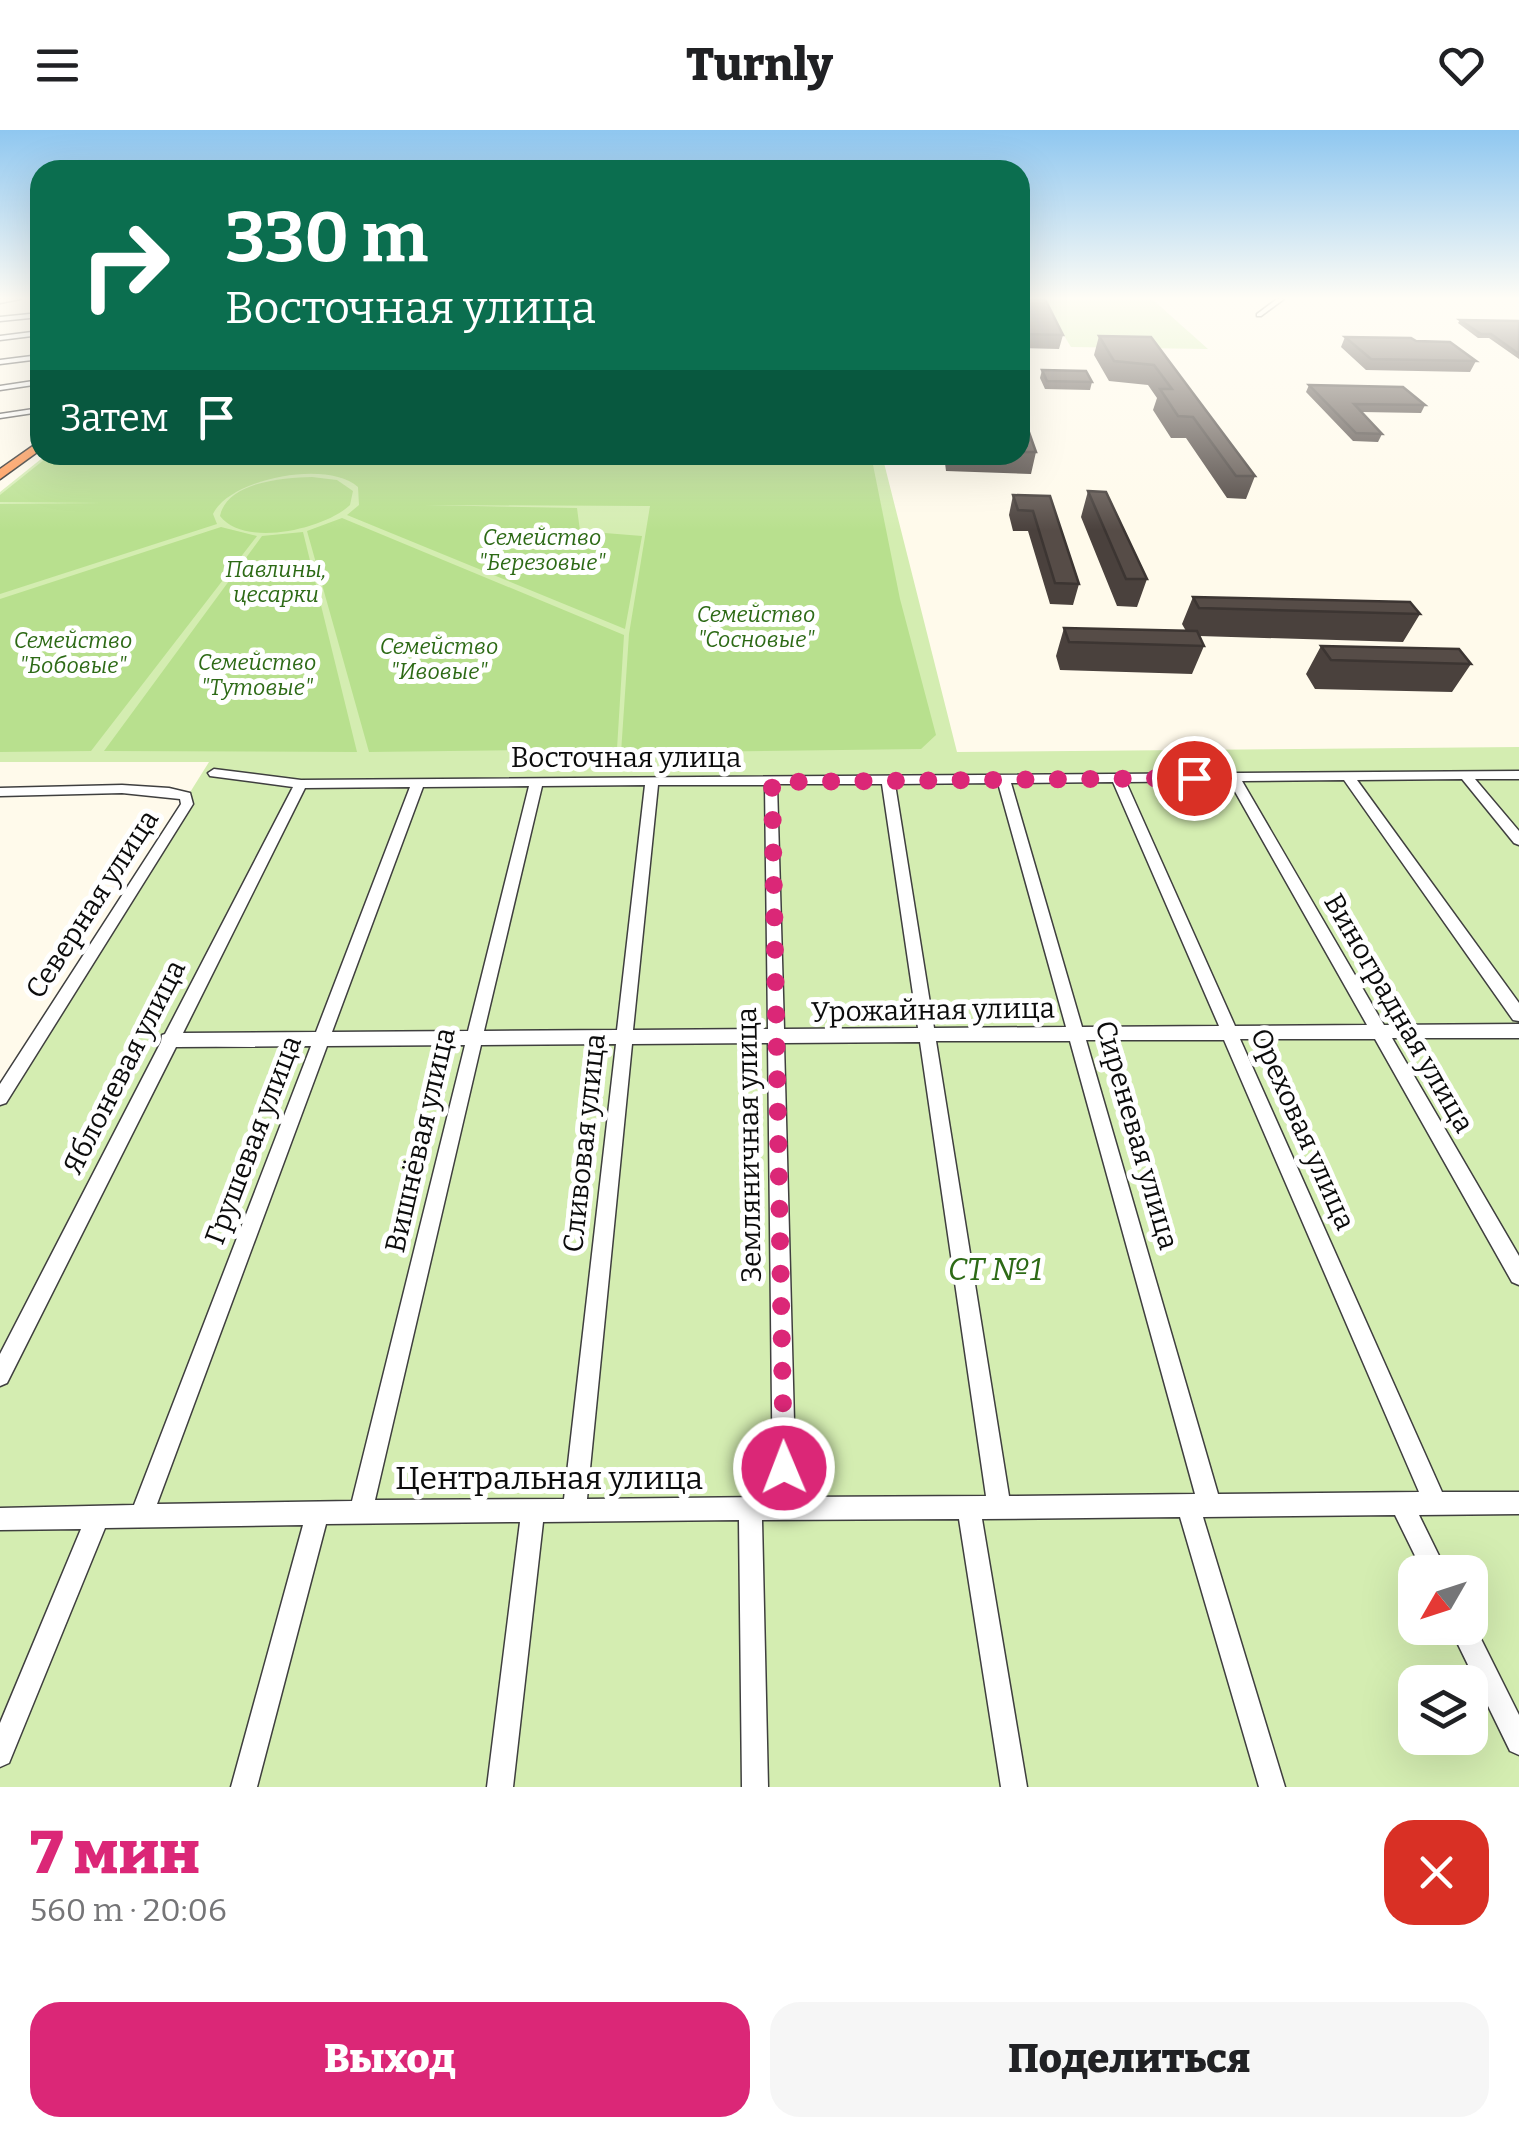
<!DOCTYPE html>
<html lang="ru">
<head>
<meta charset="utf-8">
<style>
  :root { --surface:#fff; --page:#f6f6f6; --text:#202124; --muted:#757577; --accent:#db2777 }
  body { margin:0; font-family:Bitter,serif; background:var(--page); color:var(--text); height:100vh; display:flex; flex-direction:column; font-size:38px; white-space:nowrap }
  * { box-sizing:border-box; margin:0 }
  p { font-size:32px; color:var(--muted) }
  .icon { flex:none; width:55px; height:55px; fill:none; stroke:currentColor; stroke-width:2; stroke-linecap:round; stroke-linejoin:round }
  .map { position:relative; height:1657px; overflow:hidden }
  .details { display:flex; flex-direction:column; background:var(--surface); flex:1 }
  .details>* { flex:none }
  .guide { position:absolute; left:30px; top:30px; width:1000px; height:305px; border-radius:30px; box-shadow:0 10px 40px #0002; background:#0b6e4f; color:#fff; overflow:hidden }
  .needle { width:65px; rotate:231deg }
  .buttons { position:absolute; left:1398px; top:1425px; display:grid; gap:20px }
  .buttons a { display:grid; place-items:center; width:90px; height:90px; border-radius:20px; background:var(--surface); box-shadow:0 10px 40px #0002; font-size:50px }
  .pin { position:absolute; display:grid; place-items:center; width:85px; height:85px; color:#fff; margin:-42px; border:5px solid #fff; border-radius:50%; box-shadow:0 2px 10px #0007 }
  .me { position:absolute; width:110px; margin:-55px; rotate:359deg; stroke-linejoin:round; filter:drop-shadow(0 0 8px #0008) }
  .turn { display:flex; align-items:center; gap:35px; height:210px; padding:0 30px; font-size:45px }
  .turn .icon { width:130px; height:130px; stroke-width:2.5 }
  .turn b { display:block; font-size:70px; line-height:85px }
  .then { display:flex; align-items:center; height:95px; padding:0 30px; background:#0003; gap:20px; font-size:38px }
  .round { display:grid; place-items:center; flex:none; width:105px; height:105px; border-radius:30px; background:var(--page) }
  .summary { display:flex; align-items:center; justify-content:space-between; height:170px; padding:0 30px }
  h1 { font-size:60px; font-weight:800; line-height:75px; color:var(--accent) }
  .action { display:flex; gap:20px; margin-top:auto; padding:20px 30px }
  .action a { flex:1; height:115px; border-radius:30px; background:var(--accent); color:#fff; font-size:40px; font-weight:800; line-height:115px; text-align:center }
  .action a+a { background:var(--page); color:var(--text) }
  header { display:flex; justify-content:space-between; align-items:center; height:130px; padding:0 30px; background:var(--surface); font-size:45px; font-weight:800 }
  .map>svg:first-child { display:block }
  .green { fill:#d4edb1; fill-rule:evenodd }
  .forest { fill:#b8e08e }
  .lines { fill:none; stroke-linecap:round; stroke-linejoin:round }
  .minor-casing { stroke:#3f3f3f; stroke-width:3 }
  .highway-casing { stroke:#1d1d1d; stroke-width:3 }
  .minor { fill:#fff; fill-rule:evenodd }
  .highway { fill:#ff9149; fill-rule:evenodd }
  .wall { fill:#4a413d }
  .building { fill:#564c47; stroke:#3c3532; stroke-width:2.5 }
  .route { stroke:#db2777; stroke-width:18; stroke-dasharray:0 32.4 }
  .labels { text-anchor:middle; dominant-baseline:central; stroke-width:10; stroke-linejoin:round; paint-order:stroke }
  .far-park-label { font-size:22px; font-style:italic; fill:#2d6a16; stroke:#fff }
  .street-label { font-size:28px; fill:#0c0c0c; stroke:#fff }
  .near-park-label { font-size:32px; font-style:italic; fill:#2d6a16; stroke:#fff }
  .near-street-label { font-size:32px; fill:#0c0c0c; stroke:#fff }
</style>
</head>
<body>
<header><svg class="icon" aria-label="menu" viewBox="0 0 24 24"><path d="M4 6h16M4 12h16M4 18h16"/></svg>Turnly<svg class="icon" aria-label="heart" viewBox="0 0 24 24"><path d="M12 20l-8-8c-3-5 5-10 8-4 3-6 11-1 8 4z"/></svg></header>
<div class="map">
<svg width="1519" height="1657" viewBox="0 0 1519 1657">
  <rect width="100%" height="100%" fill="#fffaeb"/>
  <path class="green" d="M1042 169H1152L1208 219 1071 217Z
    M46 325H882L957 622 1519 617V1657H0V966L209 632H0V362ZM1415 1442H1470V1498H1415ZM1415 1552H1470V1608H1415Z"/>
  <path class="forest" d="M50 325H871L900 469 936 605 921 619 621 623 629 504 650 376 424 375 577 378 580 401 642 406 625 499 347 385 359 375 358 357C327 329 229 349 213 384L217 394 0 464V374L101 373 0 372V365Z
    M312 347 337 350 353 361 350 375C325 399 244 418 220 386 227 351 285 348 312 347Z
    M342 388 624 505 617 619 369 622 307 401Z
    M221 397 257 406 91 621 0 622V469Z
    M303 402 357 622 104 621 262 406Z"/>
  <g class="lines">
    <defs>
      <path id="minor" d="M0 169H20L0 173Z
        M1277 169H1284L1261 186H1257V184Z
        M40 183V187L0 191V187Z
        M40 201V205L0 210V206Z
        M40 225V229L0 234V230Z
        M40 250V254L0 260V256Z
        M40 278V282L0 288V284Z
        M214 639 301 650 1519 641V649H1475L1519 701V715L1514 713 1462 649 1357 650 1519 873V891L1513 890 1344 650 1242 651 1384 895 1519 894V908H1392L1519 1126V1155L1512 1152 1375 909H1240L1442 1362H1519V1384L1419 1385 1447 1442H1423L1395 1385 1203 1387 1285 1657H1259L1180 1387 982 1389 1027 1657H1001L959 1389 762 1390 768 1657H742L739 1390 543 1392 513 1657H487L520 1392 326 1394 257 1657H231L303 1395 105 1398 9 1633 0 1637V1593L81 1399 0 1400V1378L134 1375 311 916 176 917 7 1253 0 1256V1224L161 912 162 905 165 904 293 657 210 646 208 643ZM1229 651 1367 895 1235 896 1126 652ZM1113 652 1219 896 1082 897 1011 653ZM998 653 1066 897 934 898 895 654ZM777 654H882L918 898 784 899ZM645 655 617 900 484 901 542 656ZM658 655H765L768 899 633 900ZM529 656 468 901 332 902 423 657ZM410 657 316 902 183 903 305 658ZM1086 910H1224L1419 1362 1218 1364ZM936 911H1070L1195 1364 1009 1366ZM920 912 986 1366 796 1367 784 913ZM768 913 773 1367 587 1369 632 914ZM616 914 564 1369 375 1370 481 915ZM465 915 352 1371 157 1374 327 916Z
        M122 655 169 658 190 663 193 674 6 973 0 975V954L181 674 180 669 122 663 0 666V658Z
        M1471 1489 1519 1585V1625L1510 1621 1450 1498H1470Z"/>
      <path id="highway" d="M40 311V320L0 349V339Z"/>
    </defs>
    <use href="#minor" class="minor-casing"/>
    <use href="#highway" class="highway-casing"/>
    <use href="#minor" class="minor"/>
    <use href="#highway" class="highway"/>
  </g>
  <path class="wall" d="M1020 169 1063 205 1059 219 1020 218Z
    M1460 190 1519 191V229L1489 208H1478L1458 193Z
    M1099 206 1151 207 1255 346 1246 369 1227 368 1186 308H1171L1153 280 1157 268 1148 255 1109 251 1094 225Z
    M1345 207 1416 211 1476 231 1470 242 1366 240 1341 217Z
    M1042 240 1092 252 1090 260 1045 259 1040 248Z
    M1309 255 1425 275 1421 283 1362 282 1382 304 1378 312 1353 311 1306 262Z
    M1020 277 1036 322 1031 344 946 341 944 325H1020Z
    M1088 361 1147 449 1137 477 1117 476 1081 387Z
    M1013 365 1050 366 1079 454 1073 475 1050 474 1028 401H1013L1009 385Z
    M1193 467 1420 484 1403 512 1199 506 1204 516 1192 544 1060 540 1056 526 1064 498 1186 501 1182 494Z
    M1321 516 1471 534 1452 562 1315 559 1306 544Z"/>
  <path class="building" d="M1020 169H1045L1063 205 1023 204 1020 196Z
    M1460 190 1519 191V224L1491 204H1481Z
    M1099 206 1151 207 1255 346H1236L1193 287 1178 286 1160 259H1172L1154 235 1114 231Z
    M1345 207 1411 208 1416 211 1450 212 1476 231 1371 229Z
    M1042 240 1086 241 1092 252 1047 251Z
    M1309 255 1403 257 1425 275 1354 274 1382 304 1356 303Z
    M1020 277 1036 322H1020Z
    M1088 361 1106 362 1147 449H1126Z
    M1013 365 1050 366 1079 454 1055 453 1033 381 1018 380Z
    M1193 467 1410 472 1420 484 1199 478Z
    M1064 498 1197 501 1204 516 1069 512Z
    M1321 516 1459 519 1471 534 1331 530Z"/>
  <linearGradient id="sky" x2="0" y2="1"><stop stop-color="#8fc7f0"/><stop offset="0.42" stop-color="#fffdf6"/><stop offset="1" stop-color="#fffdf6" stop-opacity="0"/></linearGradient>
  <rect width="1519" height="401" fill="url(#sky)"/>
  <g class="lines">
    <path class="route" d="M784 1338 772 652 1194 648"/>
  </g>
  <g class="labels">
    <g class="far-park-label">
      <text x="542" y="407">Семейство<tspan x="542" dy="25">"Березовые"</tspan></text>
      <text x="276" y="439">Павлины,<tspan x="276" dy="25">цесарки</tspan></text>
      <text x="756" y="484">Семейство<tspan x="756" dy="25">"Сосновые"</tspan></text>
      <text x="73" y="510">Семейство<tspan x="73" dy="25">"Бобовые"</tspan></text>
      <text x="439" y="516">Семейство<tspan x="439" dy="25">"Ивовые"</tspan></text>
      <text x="257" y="532">Семейство<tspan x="257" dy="25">"Тутовые"</tspan></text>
    </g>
    <g class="street-label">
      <text x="626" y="627">Восточная улица</text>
      <text transform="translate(92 774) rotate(-57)">Северная улица</text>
      <text transform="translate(933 880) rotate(-1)">Урожайная улица</text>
      <text transform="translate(1399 883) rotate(60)">Виноградная улица</text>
      <text transform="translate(124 937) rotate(-63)">Яблоневая улица</text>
      <text transform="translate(1303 999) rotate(66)">Ореховая улица</text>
      <text transform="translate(1137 1005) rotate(74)">Сиреневая улица</text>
      <text transform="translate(253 1010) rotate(-69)">Грушевая улица</text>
      <text transform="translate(420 1010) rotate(-77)">Вишнёвая улица</text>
      <text transform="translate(584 1013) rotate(-84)">Сливовая улица</text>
      <text transform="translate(749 1015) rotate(-91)">Земляничная улица</text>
    </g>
    <g class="near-park-label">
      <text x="995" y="1139">СТ №1</text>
    </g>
    <g class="near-street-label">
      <text x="549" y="1348">Центральная улица</text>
    </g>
  </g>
</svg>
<div class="buttons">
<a><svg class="needle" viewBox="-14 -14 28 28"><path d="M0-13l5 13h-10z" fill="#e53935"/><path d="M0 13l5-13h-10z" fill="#757577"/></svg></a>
<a><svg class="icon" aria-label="layers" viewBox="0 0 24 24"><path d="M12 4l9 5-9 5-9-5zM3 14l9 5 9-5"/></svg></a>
</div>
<div class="pin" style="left:1194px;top:648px;background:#d93025"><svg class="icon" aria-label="arrive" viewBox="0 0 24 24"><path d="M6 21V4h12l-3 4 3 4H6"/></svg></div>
<svg class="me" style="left:784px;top:1338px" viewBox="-20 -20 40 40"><circle r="17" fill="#db2777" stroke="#fff" stroke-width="3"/><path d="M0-11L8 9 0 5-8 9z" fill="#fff"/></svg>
<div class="guide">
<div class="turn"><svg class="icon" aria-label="right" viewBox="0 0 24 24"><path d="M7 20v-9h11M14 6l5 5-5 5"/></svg><div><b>330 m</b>Восточная улица</div></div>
<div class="then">Затем<svg class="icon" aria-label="arrive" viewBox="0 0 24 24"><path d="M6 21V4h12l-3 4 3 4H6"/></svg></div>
</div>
</div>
<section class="details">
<div class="summary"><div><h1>7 мин</h1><p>560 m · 20:06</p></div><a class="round" style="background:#d93025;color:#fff"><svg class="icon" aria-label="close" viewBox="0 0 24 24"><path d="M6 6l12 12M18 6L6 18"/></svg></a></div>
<div class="action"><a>Выход</a><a>Поделиться</a></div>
</section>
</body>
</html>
